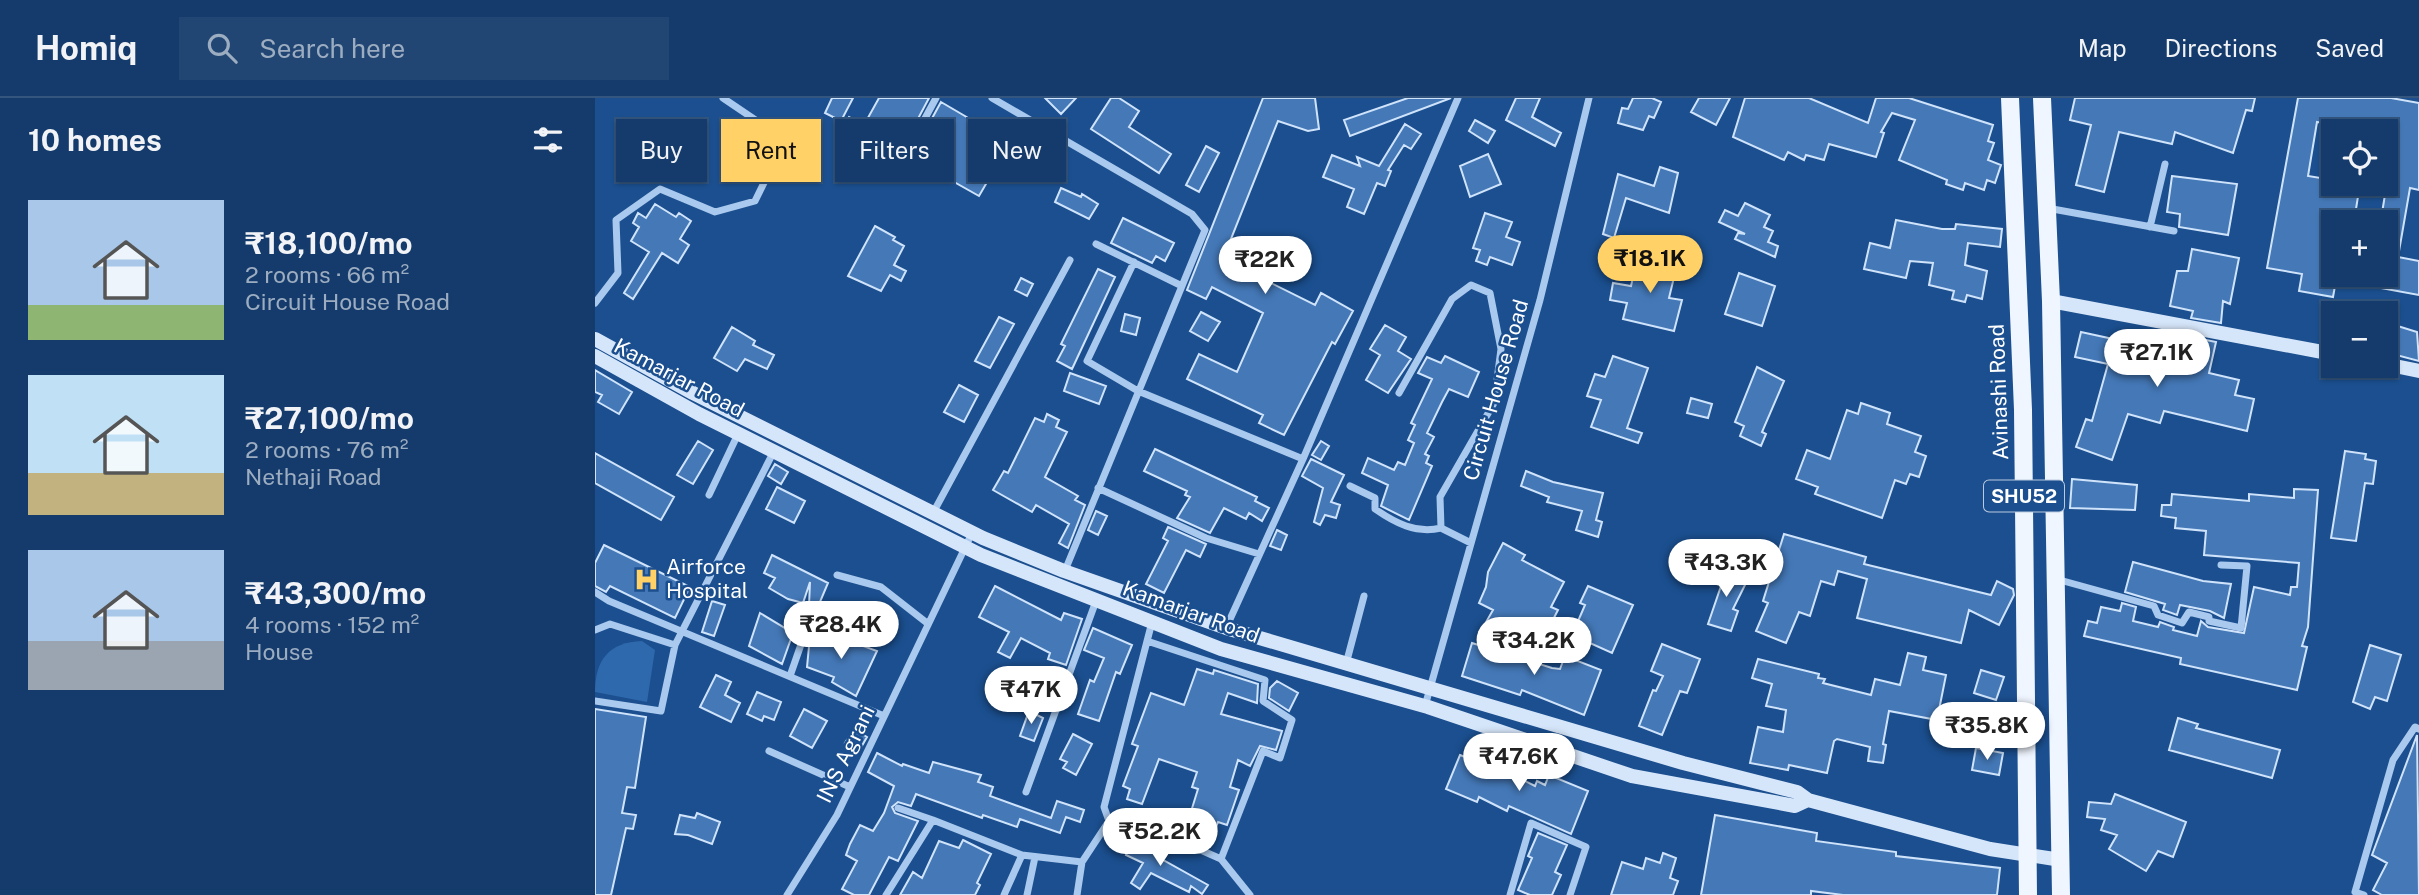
<!DOCTYPE html>
<meta charset="utf-8">
<style>
:root{--surface:#143b6b;--page:#214673;--text:#f1f3f6;--muted:#9dadc1;--line:#33557e;--accent:#ffd166}
body{margin:0;font-family:"Public Sans",sans-serif;background:var(--page);color:var(--text);height:100vh;display:flex;flex-direction:column;font-size:26px;white-space:nowrap}
*{box-sizing:border-box;margin:0}
p{font-size:23px;color:var(--muted)}
.icon{flex:none;width:38px;height:38px;fill:none;stroke:currentColor;stroke-width:2;stroke-linecap:round;stroke-linejoin:round}
.map{position:relative;flex:1;overflow:hidden}
.details{display:flex;flex-direction:column;background:var(--surface);width:595px}
.details>*{flex:none}
.top-card{position:absolute;left:21px;top:21px;width:665px;height:63px;display:flex;gap:14px}
.fabs{position:absolute;left:1726px;top:21px;display:grid;gap:14px}
.fabs a{display:grid;place-items:center;width:77px;height:77px;border-radius:0px;background:var(--surface);box-shadow:0 2px 5px #0004,0 0 0 2px var(--line);font-size:35px}
.price{position:absolute;translate:-50% -60px;padding:0 16px;border-radius:24px;background:#fff;color:#222;font-size:23px;line-height:46px;filter:drop-shadow(0 2px 4px #0008)}
.price::after{content:'';position:absolute;left:50%;top:42px;width:21px;height:16px;margin-left:-10px;background:inherit;clip-path:polygon(0 0,100% 0,50% 100%)}
.price.current{background:var(--accent);color:#111}
ul{padding:0;list-style:none}
li{display:flex;align-items:center;gap:21px;height:175px;padding:0 28px}
li span{display:grid;place-items:center;flex:none;width:196px;height:140px;border-radius:0px;color:#555}
li>.icon{margin-inline-start:auto}
span .icon{width:84px;height:84px;fill:#fffc;stroke-width:1}
li b{font-size:30px}
h2{display:flex;justify-content:space-between;align-items:center;height:84px;padding:0 28px;font-size:30px}
.chip{padding:0 24px;border-radius:0px;background:var(--surface);box-shadow:0 2px 5px #0004,0 0 0 2px var(--line);font-size:24px;line-height:63px}
.chip.current{background:var(--accent);color:#111}
header{display:flex;align-items:center;gap:42px;box-sizing:border-box;height:98px;padding:0 35px;background:var(--surface);border-bottom:2px solid var(--line)}
header strong{font-size:33px}
nav{display:flex;gap:38px;margin-inline-start:auto;font-size:24px}
.search{width:490px;height:63px;background:var(--page);display:flex;align-items:center;gap:18px;box-sizing:border-box;padding:0 24px;border-radius:0px;color:var(--muted);font-size:26px}
main{display:flex;flex:1;min-height:0}
.map>svg:first-child{display:block}
.green{fill:#2e69ad}
.building{fill:#4478b7;stroke:#cfe3fa;stroke-width:2;fill-rule:evenodd}
.lines{fill:none;stroke-linecap:round;stroke-linejoin:round}
.street{stroke:#a9c9ee;stroke-width:7}
.secondary{stroke:#d6e6fa;stroke-width:14}
.primary{stroke:#f0f6ff;stroke-width:18}
.labels{text-anchor:middle;stroke-width:5;stroke-linejoin:round;paint-order:stroke}
.shield{fill:#1b4f8f;stroke:#bbcadd;stroke-width:2}
.shield-label{font-size:19px;font-weight:bold;fill:#fff}
.street-label{font-size:21px;fill:#fff;stroke:#1b4f8f}
.poi-label{font-size:21px;fill:#fff;stroke:#1b4f8f;text-anchor:start}
</style>
<header>
<strong>Homiq</strong>
<div class="search"><svg class="icon" aria-label="search" viewBox="0 0 24 24"><circle cx="10" cy="10" r="6"/><path d="M15 15l6 6"/></svg>Search here</div>
<nav><a>Map</a><a>Directions</a><a>Saved</a></nav>
</header>
<main>
<section class="details">
<h2>10 homes<svg class="icon" aria-label="filters" viewBox="0 0 24 24"><path d="M4 7h16M4 17h16"/><circle cx="9" cy="7" r="2"/><circle cx="15" cy="17" r="2"/></svg></h2>
<ul>
<li><span style="background:linear-gradient(#a9c7e8 75%,#8fb573 0)"><svg class="icon" aria-label="home" viewBox="0 0 24 24"><path d="M3 11l9-7 9 7M6 9v11h12V9"/></svg></span><div><b>₹18,100/mo</b><p>2 rooms · 66 m²</p><p>Circuit House Road</p></div></li>
<li><span style="background:linear-gradient(#bfe0f5 70%,#c2b280 0)"><svg class="icon" aria-label="home" viewBox="0 0 24 24"><path d="M3 11l9-7 9 7M6 9v11h12V9"/></svg></span><div><b>₹27,100/mo</b><p>2 rooms · 76 m²</p><p>Nethaji Road</p></div></li>
<li><span style="background:linear-gradient(#a9c7e8 65%,#9aa5b1 0)"><svg class="icon" aria-label="home" viewBox="0 0 24 24"><path d="M3 11l9-7 9 7M6 9v11h12V9"/></svg></span><div><b>₹43,300/mo</b><p>4 rooms · 152 m²</p><p>House</p></div></li>
</ul>
</section>
<div class="map">
<svg width="1824" height="797" viewBox="0 0 1824 797">
<rect width="100%" height="100%" fill="#1b4f8f"/>
<path class="green" d="M47,543L60,552L52,604L0,594C0,562 14,544 47,543Z"/>
<path class="building" d="M237,0H258L246,23L230,15Z
M284,0H334L308,49L300,45L290,64L243,38L254,19L269,27Z
M450,0H481L466,16Z
M516,0H524L544,13L534,29L576,56L564,75L496,31Z
M668,0H720L724,31L713,33L683,23L628,161L720,207L726,195L758,213L740,246L737,244L689,337L664,325L668,317L592,281L604,256L642,274L668,215L617,189L611,201L592,192Z
M813,0H856L755,38L749,22Z
M921,0H945L937,19L966,35L960,48L911,22Z
M1038,0H1057L1066,4L1059,20L1054,18L1048,32L1023,25L1027,10L1033,11Z
M1104,0H1135L1121,27L1096,14Z
M1150,0H1214L1273,25L1281,0H1314L1398,27L1393,43L1399,45L1393,62L1406,67L1400,85L1392,82L1389,92L1370,85L1368,92L1351,86L1352,82L1304,62L1320,22L1297,15L1286,34L1289,35L1281,59L1234,46L1229,62L1211,57L1209,62L1193,54L1189,62L1138,39Z
M1480,0H1660L1657,13L1651,12L1638,55L1580,34L1577,46L1524,34L1509,94L1481,87L1496,27L1475,22Z
M1703,0H1796L1824,5V92L1815,90L1803,159L1824,163V197L1742,182L1743,177H1790V124H1738V177H1742L1738,199L1704,193L1707,176L1672,170ZM1722,24L1800,36L1787,115L1761,111L1765,86H1738V82L1713,78Z
M346,4L433,55L424,71L411,63L407,70L402,67L384,98L338,72L340,68L318,55Z
M880,22L900,33L893,45L874,33Z
M810,26L826,36L816,51L809,47L793,72L796,73L790,88L782,85L769,116L752,109L759,91L728,79L737,57L765,68L762,59L784,68Z
M611,48L624,55L604,94L591,87Z
M893,56L906,86L875,99L865,68Z
M1065,69L1083,75L1074,115L1031,100L1019,140L1008,136L1023,76L1059,88Z
M1577,78L1642,86L1633,137L1584,129L1585,116L1572,114Z
M466,90L486,99L487,96L503,106L494,121L460,104Z
M1150,105L1175,117L1169,129L1178,133L1173,144L1183,148L1180,159L1140,141L1143,135L1150,136L1124,124L1130,112L1143,118Z
M60,106L81,119L84,115L96,123L85,141L94,147L83,165L67,155L38,201L29,195L54,154L36,143L44,129L38,125L43,115L51,120Z
M890,115L917,124L911,139L925,144L917,167L895,159L892,167L881,163L885,152L878,150Z
M528,120L579,145L570,163L561,158L557,165L516,145Z
M1301,122L1347,131H1360L1361,126L1407,131L1405,149L1373,145L1370,167L1392,173L1387,201L1372,197L1370,204L1357,201L1359,193L1334,187L1338,165L1315,163L1311,180L1269,171L1275,145L1295,150Z
M280,128L300,139L298,142L309,148L299,167L311,173L306,183L295,177L286,193L253,178Z
M1597,151L1644,160L1635,206L1628,203L1626,225L1596,220L1598,213L1575,208L1582,173H1593Z
M1043,158L1082,167L1074,200L1087,202L1079,233L1028,221L1032,205L1015,202L1018,185L1036,188Z
M503,171L520,179L477,271L462,263L470,248L466,246Z
M1144,175L1180,188L1167,228L1130,216Z
M426,180L438,186L432,198L420,192Z
M606,214L625,224L613,243L595,233Z
M530,216L545,220L541,237L526,233Z
M404,219L419,226L395,270L380,263Z
M1793,225L1822,234L1824,263L1790,254Z
M790,227L811,239L803,253L816,261L793,295L771,282L785,257L775,251Z
M137,229L160,243L158,247L179,257L172,271L150,261L142,273L119,260Z
M1486,234L1587,256L1591,238L1621,244L1614,275L1644,282L1640,297L1659,301L1652,333L1569,313L1565,325L1533,316L1517,362L1481,349L1491,321L1497,323L1513,266L1480,259Z
M850,258L884,274L873,299L854,291L847,304L832,335L839,339L830,356L834,358L831,365L837,368L814,422L786,408L793,387L767,375L773,360L799,372L803,364L810,367L819,345L813,342L820,327L816,325L837,281L823,275L832,259L846,265Z
M1018,258L1053,270L1032,330L1047,335L1043,345L996,329L1006,302L992,298L1000,276L1010,279Z
M1162,269L1189,283L1167,334L1171,336L1166,348L1145,338L1149,328L1140,324Z
M0,272L37,294L24,316L3,304L7,297L0,294Z
M475,275L511,288L504,306L469,293Z
M364,287L383,297L369,324L349,314Z
M1096,300L1117,306L1113,320L1092,315Z
M1266,305L1295,315L1292,326L1326,338L1320,354L1331,358L1324,379L1315,376L1311,386L1300,382L1287,420L1220,396L1223,389L1201,381L1212,352L1235,361L1252,312L1263,316Z
M452,316L464,322L461,329L472,334L450,379L483,398L480,402L490,407L473,450L464,445L474,426L441,407L437,414L398,392L409,373L413,375L440,320L449,324Z
M103,343L118,352L98,386L82,377Z
M726,343L734,348L726,362L717,357Z
M560,351L662,399L660,403L674,410L667,423L654,415L651,421L629,410L615,435L582,420L595,399L590,397L592,393L549,373Z
M1750,353L1771,356L1770,361L1781,363L1778,386L1770,385L1761,443L1736,440Z
M0,355L79,399L66,422L0,385Z
M716,361L749,377L736,404L745,407L741,420L730,417L725,427L719,424L728,390L707,378Z
M180,366L193,374L186,386L173,378Z
M931,373L958,384L1008,395L1001,422L1007,424L1003,439L981,432L987,413L952,404L954,399L926,388Z
M1477,381L1542,387L1540,412L1475,410Z
M182,389L210,403L199,425L171,411Z
M1699,391L1723,392L1713,529L1707,548L1712,549L1702,592L1585,566L1586,560L1489,538L1493,523L1502,525L1506,509L1525,513L1527,505L1541,509L1538,523L1563,529L1565,524L1579,529L1578,532L1602,538L1606,523L1613,529L1649,535L1659,489L1695,497L1696,489H1702L1704,465L1609,457L1611,433L1580,430L1581,420L1566,418L1567,407H1576L1577,396L1654,403V396L1699,400Z
M501,413L512,418L503,437L493,432Z
M573,429L611,446L605,459L591,452L569,495L551,486L573,443L568,440Z
M682,432L692,437L686,452L675,448Z
M1189,436L1271,459L1269,466L1396,497L1402,483L1418,491L1419,497L1404,527L1374,512L1366,545L1262,520L1272,481L1243,473L1239,487L1226,483L1215,518L1204,514L1191,545L1161,533L1173,505L1168,503Z
M908,445L930,457L927,462L969,484L956,509L963,512L942,553L890,526L898,512L884,505L891,489L893,474Z
M9,447L95,489L80,520L15,488L11,494L0,488V465Z
M177,457L233,485L222,511L214,508L215,484L208,505L193,501L174,490L180,480L169,475Z
M1538,464L1608,483L1636,486L1629,520L1615,513L1585,507L1582,517L1568,512L1570,506L1530,494Z
M1122,469L1152,483L1138,511L1143,513L1136,533L1113,526L1126,488L1115,483Z
M400,488L466,522L469,515L487,521L471,567L453,561L455,555L426,540L415,560L403,554L414,534L384,519Z
M993,488L1038,507L1017,555L977,537L990,507L985,505Z
M117,503L130,507L119,538L107,534Z
M165,515L198,535L187,566L154,548Z
M498,530L537,547L525,576L521,574L504,623L483,616L495,582L499,584L509,560L489,552Z
M215,538L249,541L282,553L261,598L237,584L239,579L212,569Z
M877,545L957,570L965,571L970,558L1006,572L989,617L927,592L925,597L867,578Z
M1067,546L1105,561L1092,595L1085,593L1067,637L1044,628L1058,592L1061,593L1068,578L1056,573Z
M1775,547L1806,557L1792,603L1780,599L1775,611L1758,604Z
M1313,555L1331,559L1328,572L1351,577L1342,622L1294,613L1288,646L1291,647L1288,665L1273,663L1275,649L1242,641L1239,643L1232,675L1194,667L1193,672L1155,665L1163,629L1188,634L1191,612L1171,608L1177,586L1157,580L1163,561L1224,576L1223,580L1230,581L1228,585L1276,597L1280,581L1305,587Z
M602,571L618,576L619,572L663,586L662,605L633,595L626,616L687,633L681,652L665,648L655,668L643,662L635,689L644,692L632,727L623,724L621,729L594,720L603,691L597,689L602,674L564,661L547,706L532,701L535,691L528,688L543,648L537,646L556,595L589,607Z
M1386,572L1409,579L1401,602L1379,595Z
M121,577L136,584L130,597L145,605L136,624L105,609Z
M682,583L703,595L694,613L674,600L675,590Z
M445,584L462,591L456,607L438,601Z
M162,594L186,604L179,622L169,618L167,623L152,616Z
M0,611L51,619L40,690L32,689L27,715L41,717L38,731L31,730L16,797H0Z
M209,611L232,623L217,650L195,638Z
M434,613L448,620L439,643L425,638Z
M1583,620L1603,626L1601,630L1685,652L1677,680L1574,652Z
M259,631L272,639L264,653L250,645Z
M478,636L497,646L481,677L468,670L472,664L465,661Z
M1822,637L1824,797H1787L1778,792L1792,765L1777,757Z
M1381,650L1408,655L1404,677L1377,672Z
M282,655L307,668L308,666L334,675L338,664L386,677L383,684L398,689L395,698L456,720L462,703L489,712L485,724L471,719L465,735L425,721L422,729L388,717L387,720L321,696L316,708L303,704L297,709L300,715L323,723L303,763L294,759L274,797H259L247,791L262,763L251,757L255,746L265,727L278,733L289,715L299,688L273,674Z
M865,657L901,671L902,669L940,688L942,683L950,687L954,677L993,693L976,736L914,708L912,713L884,699L882,704L851,691Z
M1520,696L1591,724L1578,759L1563,753L1551,773L1514,751L1522,737L1506,732L1510,721L1492,719L1494,704L1516,706Z
M102,715L125,724L117,746L93,737L80,736L85,717L100,720Z
M1120,717L1222,735L1221,743L1301,754V758L1405,770L1402,797H1248L1216,793V797H1106Z
M943,735L972,747L960,774L966,777L957,797H935L923,792L937,760L933,758Z
M540,738L567,751L563,759L613,787L607,796L596,788L594,794L556,775L545,791L536,785L548,765L531,757Z
M368,742L396,756L382,785L385,787L380,797H305L318,774L327,780L344,743L364,750Z
M1068,755L1081,760L1075,780L1083,783L1078,797H1016L1027,764L1048,771L1051,760L1065,765Z"/>
<g class="lines">
<path class="street" d="M397,0L597,116L610,132L469,475
M309,59L341,0
M1452,110L1579,133
M1555,129L1570,66
M501,146L587,188
M539,164L492,263L543,293L708,361
M0,205L23,175L21,122L65,91L120,114L160,103L190,42L128,0
M755,388L780,400V411C800,425 821,436 846,430L845,399L899,305L906,251L895,195L876,187L857,201L804,295
M503,390L611,440L664,456
M114,397L143,336
M338,415L475,162
M846,430L876,445
M242,477L286,489L332,525
M1461,481L1559,508L1563,517L1587,525L1594,514L1614,519V523L1646,530L1652,468L1626,467
M0,494L14,503L289,618
M631,530L708,361L863,0
M0,532L15,526L80,547
M552,543L670,582L668,603L697,622L685,660L668,653L626,761
M751,566L769,498
M195,578L210,535
M0,603L66,613L80,547L179,353
M830,608L945,202L994,0
M174,653L255,689
M431,694L501,503
M303,710L338,722
M514,723H540L626,761L655,797
M192,797L242,717L377,435
M291,797L338,722L427,757L487,764L514,723L509,709L557,524
M409,797L427,757
M432,797L440,759
M482,797L487,764
M915,797L936,725L991,749L975,797
M1769,797L1760,794L1798,662L1820,629L1824,631"/>
<path class="secondary" d="M1456,203L1738,256
M0,241L98,295L388,440L469,473L631,530L1088,665L1202,694L1213,702L1395,751L1466,762
M0,258L104,316L386,457L626,551L833,609L1037,678L1200,708L1213,702
M1790,266L1824,273"/>
<path class="primary" d="M1415,0L1428,312L1433,797
M1447,0L1456,203L1466,797"/>
</g>
<defs>
<symbol id="hospital-bare" viewBox="-9 -9 18 18"><path d="M-5-5h3v3.5h4V-5h3V5h-3V1.5h-4V5h-3Z" fill="#ffd166" stroke="#1b4f8f" stroke-width="2.5" paint-order="stroke"/></symbol>
</defs>
<g fill-rule="evenodd">
<use href="#hospital-bare" x="34" y="464" width="35" height="35"/>
</g>
<g class="labels">
<rect class="shield" x="1389" y="382.5" width="80" height="31" rx="5"/>
<g class="shield-label">
<text x="1429" y="405">SHU52</text>
</g>
<g class="street-label">
<text transform="translate(84 280) rotate(28)" y="7">Kamarjar Road</text>
<text transform="translate(901 292) rotate(-74)" y="7">Circuit House Road</text>
<text transform="translate(1404 294) rotate(-92)" y="7">Avinashi Road</text>
<text transform="translate(596 514) rotate(20)" y="7">Kamarjar Road</text>
<text transform="translate(251 656) rotate(-64)" y="7">INS Agrani</text>
</g>
<g class="poi-label">
<text x="71" y="476">Airforce<tspan x="71" dy="24">Hospital</tspan></text>
</g>
</g>
</svg>
<div class="fabs">
<a><svg class="icon" aria-label="locate" viewBox="0 0 24 24"><circle cx="12" cy="12" r="6"/><path d="M12 2v4M12 18v4M2 12h4M18 12h4"/></svg></a>
<a>+</a>
<a>−</a>
</div>
<b class="price current" style="left:1055px;top:197px">₹18.1K</b>
<b class="price" style="left:670px;top:198px">₹22K</b>
<b class="price" style="left:1562px;top:291px">₹27.1K</b>
<b class="price" style="left:1131px;top:501px">₹43.3K</b>
<b class="price" style="left:246px;top:563px">₹28.4K</b>
<b class="price" style="left:939px;top:579px">₹34.2K</b>
<b class="price" style="left:436px;top:628px">₹47K</b>
<b class="price" style="left:1392px;top:664px">₹35.8K</b>
<b class="price" style="left:924px;top:695px">₹47.6K</b>
<b class="price" style="left:565px;top:770px">₹52.2K</b>
<div class="top-card">
<a class="chip">Buy</a>
<a class="chip current">Rent</a>
<a class="chip">Filters</a>
<a class="chip">New</a>
</div>
</div>
</main>
